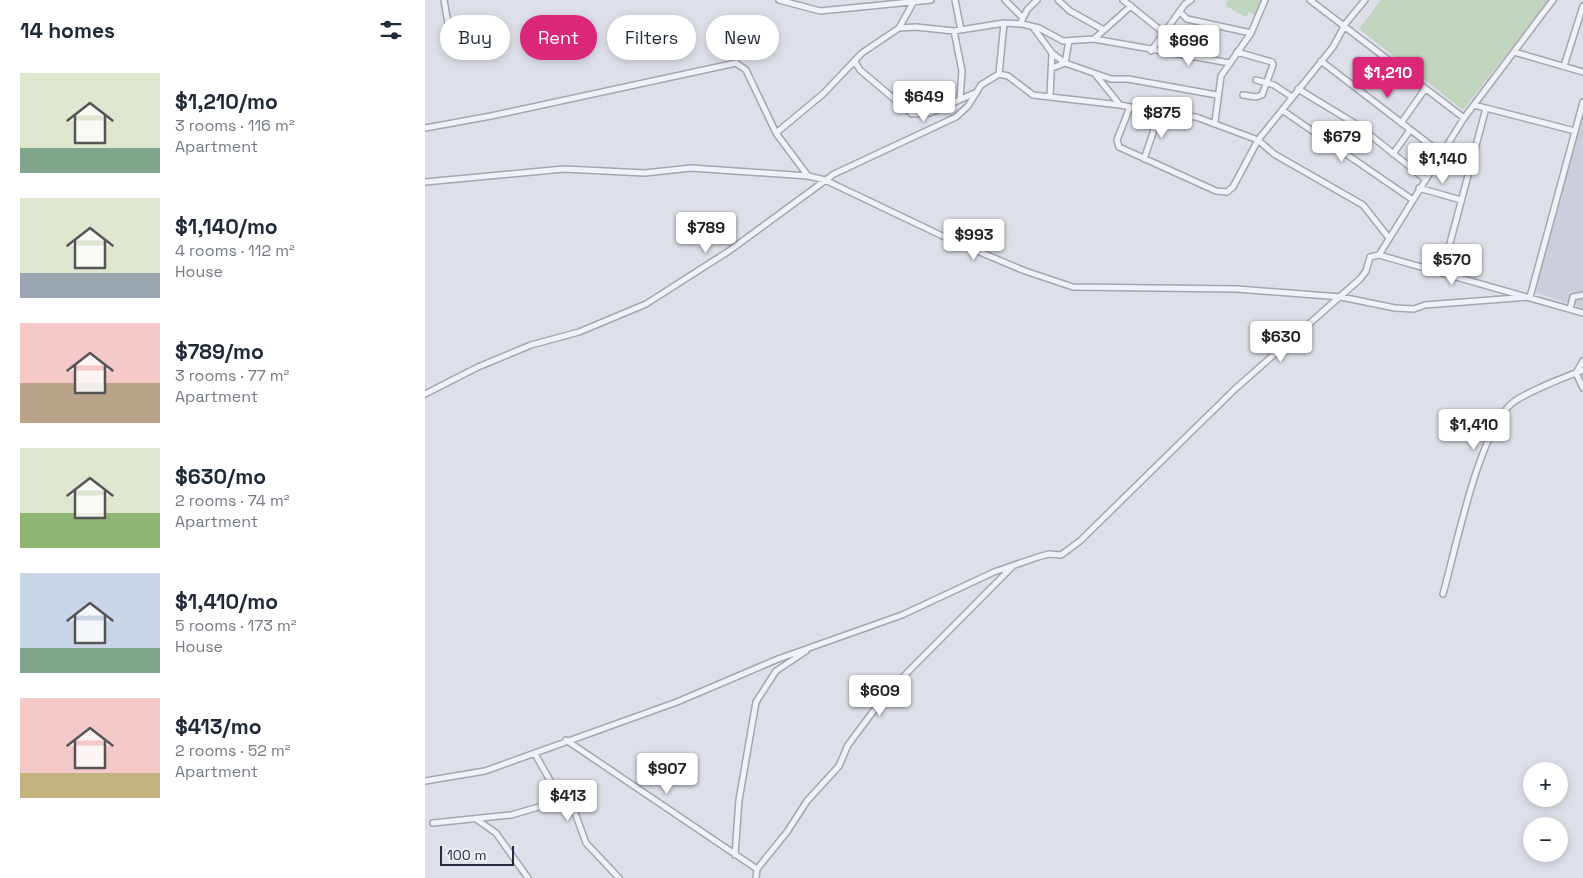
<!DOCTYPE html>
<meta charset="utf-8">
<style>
:root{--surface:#fff;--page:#f6f6f7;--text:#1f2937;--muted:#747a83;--accent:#db2777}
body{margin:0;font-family:"Space Grotesk",sans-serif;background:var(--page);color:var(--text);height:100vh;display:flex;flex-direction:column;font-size:19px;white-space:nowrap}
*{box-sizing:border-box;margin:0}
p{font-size:16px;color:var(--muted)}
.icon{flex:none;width:28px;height:28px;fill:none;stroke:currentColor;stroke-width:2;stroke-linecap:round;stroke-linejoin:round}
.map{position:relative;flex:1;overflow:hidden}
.sheet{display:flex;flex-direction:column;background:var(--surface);width:425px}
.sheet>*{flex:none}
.guide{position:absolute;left:15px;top:15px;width:475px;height:45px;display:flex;gap:10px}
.buttons{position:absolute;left:1098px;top:762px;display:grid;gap:10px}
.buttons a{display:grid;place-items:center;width:45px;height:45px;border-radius:50%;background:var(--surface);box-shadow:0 2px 8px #0003;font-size:25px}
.scale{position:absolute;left:15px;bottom:12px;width:74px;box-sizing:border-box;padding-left:5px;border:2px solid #252b41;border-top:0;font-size:14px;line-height:18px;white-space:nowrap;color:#252b41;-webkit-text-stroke:4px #edf0f6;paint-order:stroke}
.price{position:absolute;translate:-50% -42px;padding:0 11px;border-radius:5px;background:#fff;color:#222;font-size:16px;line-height:32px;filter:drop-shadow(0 1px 2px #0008)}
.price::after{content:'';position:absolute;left:50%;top:30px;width:15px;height:11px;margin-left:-8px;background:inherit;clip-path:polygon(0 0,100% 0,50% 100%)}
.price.on{background:var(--accent);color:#fff}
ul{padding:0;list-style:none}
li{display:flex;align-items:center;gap:15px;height:125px;padding:0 20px}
li span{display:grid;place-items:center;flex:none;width:140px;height:100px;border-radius:0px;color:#555}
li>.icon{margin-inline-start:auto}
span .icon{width:60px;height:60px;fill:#fffc;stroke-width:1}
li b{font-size:21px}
h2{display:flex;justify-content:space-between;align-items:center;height:60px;padding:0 20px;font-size:21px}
.tag{padding:0 18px;border-radius:22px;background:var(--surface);box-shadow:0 2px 8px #0003;font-size:18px;line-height:45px}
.tag.on{background:var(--accent);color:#fff}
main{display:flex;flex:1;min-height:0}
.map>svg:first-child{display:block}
.built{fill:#cbcfdb}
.green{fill:#c0d4be}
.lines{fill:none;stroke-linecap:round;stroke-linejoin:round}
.minor-casing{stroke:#a2a6b3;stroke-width:8}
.minor{stroke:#f1f2f7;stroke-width:5}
</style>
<main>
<section class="sheet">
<h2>14 homes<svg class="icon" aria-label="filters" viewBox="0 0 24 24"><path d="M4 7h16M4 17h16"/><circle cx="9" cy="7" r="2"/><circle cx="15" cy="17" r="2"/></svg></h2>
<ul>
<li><span style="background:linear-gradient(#dfe7d0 75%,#7fa58c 0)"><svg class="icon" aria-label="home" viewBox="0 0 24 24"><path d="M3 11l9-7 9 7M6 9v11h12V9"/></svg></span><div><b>$1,210/mo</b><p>3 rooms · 116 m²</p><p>Apartment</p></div></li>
<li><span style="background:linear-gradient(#dfe7d0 75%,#9aa5b1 0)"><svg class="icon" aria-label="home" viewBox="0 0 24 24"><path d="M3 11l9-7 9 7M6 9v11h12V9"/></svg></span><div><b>$1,140/mo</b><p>4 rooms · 112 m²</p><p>House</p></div></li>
<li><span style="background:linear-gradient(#f6c9c9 60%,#b9a48a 0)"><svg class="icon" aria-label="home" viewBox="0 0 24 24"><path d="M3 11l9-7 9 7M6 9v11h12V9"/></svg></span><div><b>$789/mo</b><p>3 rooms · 77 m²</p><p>Apartment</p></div></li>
<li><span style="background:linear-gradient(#dfe7d0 65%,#8fb573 0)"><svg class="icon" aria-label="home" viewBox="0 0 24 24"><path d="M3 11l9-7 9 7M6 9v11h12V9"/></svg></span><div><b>$630/mo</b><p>2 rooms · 74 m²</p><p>Apartment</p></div></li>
<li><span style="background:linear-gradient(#c9d6e8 75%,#7fa58c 0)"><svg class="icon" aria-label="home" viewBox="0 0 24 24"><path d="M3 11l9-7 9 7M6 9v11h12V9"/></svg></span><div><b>$1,410/mo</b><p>5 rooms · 173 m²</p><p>House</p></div></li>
<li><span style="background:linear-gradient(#f6c9c9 75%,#c2b280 0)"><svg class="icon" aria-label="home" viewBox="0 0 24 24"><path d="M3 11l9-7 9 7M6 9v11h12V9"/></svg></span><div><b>$413/mo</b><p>2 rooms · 52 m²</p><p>Apartment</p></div></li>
</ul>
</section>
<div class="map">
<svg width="1158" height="878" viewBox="0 0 1158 878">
<rect width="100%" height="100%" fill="#dde0e9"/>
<path class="built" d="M1158,114V308L1108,292Z"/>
<path class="green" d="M802,0H838L832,16L824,12L821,17L801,6Z
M956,0H1124L1038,110L934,29Z"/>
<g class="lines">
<defs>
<path id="minor" d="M19,0L25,35
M354,0L395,11L506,0
M530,0L536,30
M580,0L597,17
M633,0L645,11L679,30
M698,0L739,33
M885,0L1039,118
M755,12L762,19L826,33
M595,24L602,10L612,0
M608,27L627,53L625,96
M474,28L491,27L529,31L579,23L597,24L614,28L638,41L669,39L805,63
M529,31L537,71L535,98
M669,39L706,6
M726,51L760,4L766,0
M812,52L847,62L848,65L837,95L831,97L818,95
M1089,52L1158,72
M627,53L640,63L644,41
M896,61L1017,154
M430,62L435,70L487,114L505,113L552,92
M1139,66L1158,6
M627,68L640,63L686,79H703L792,95
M574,74L579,23
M670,74L695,105L748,115L771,117L833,140L849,154L938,205L964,238
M831,80L849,85L867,97
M873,89L934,126L1000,179
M1049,105L1150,131
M705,107L692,140L694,147L791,191L802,192L808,187L833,140L908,47L921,23L940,0
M857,110L988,200
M790,122L796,76L826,33L840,0
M976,123L1000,89
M0,128L66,116L311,63L321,70L351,133L383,176
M351,133L398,94L437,53L474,28L488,3
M968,154L985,130
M719,159L728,133L730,112
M0,182L139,169L220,173L266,168L383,176L400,180L526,240L600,271L648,287L812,289L916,297L970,308L989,309L1000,305L1105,297
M994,188L1036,200
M954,255L1158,313
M1017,273L1061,108
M1105,297L1158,102
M1145,309L1148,297L1158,295
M1158,361L1151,373L1158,388
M0,394L53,367L106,345L154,332L221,304L304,251L409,174L531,117L543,106L556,85L574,74L583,76L608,95L695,105
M1018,594C1031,548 1053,436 1085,405C1097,393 1141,377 1158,370
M141,740L332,869
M110,754L131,791L149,810L161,843L194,878
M0,781L60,771L252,702L353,659L477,615L569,572L613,557L624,554L636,555L655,541L810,389L935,279L941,271L945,257L954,255L1039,118L1128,0
M51,819L71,833L103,878
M8,823L86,815L138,800
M310,855L314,800L331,702L351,671L381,651
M331,878L332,869L362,832L382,801L414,766L423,745L462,693L587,567"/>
</defs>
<use href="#minor" class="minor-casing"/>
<use href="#minor" class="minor"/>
</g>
</svg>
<div class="buttons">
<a>+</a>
<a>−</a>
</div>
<div class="scale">100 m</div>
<b class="price" style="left:764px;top:67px">$696</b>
<b class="price on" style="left:963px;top:99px">$1,210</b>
<b class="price" style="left:499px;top:123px">$649</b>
<b class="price" style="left:737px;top:139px">$875</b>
<b class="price" style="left:917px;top:163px">$679</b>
<b class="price" style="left:1018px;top:185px">$1,140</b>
<b class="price" style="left:281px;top:254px">$789</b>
<b class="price" style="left:549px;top:261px">$993</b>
<b class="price" style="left:1027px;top:286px">$570</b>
<b class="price" style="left:856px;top:363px">$630</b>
<b class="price" style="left:1049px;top:451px">$1,410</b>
<b class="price" style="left:455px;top:717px">$609</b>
<b class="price" style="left:242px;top:795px">$907</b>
<b class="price" style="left:143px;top:822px">$413</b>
<div class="guide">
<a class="tag">Buy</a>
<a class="tag on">Rent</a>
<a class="tag">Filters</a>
<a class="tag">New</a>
</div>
</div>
</main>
